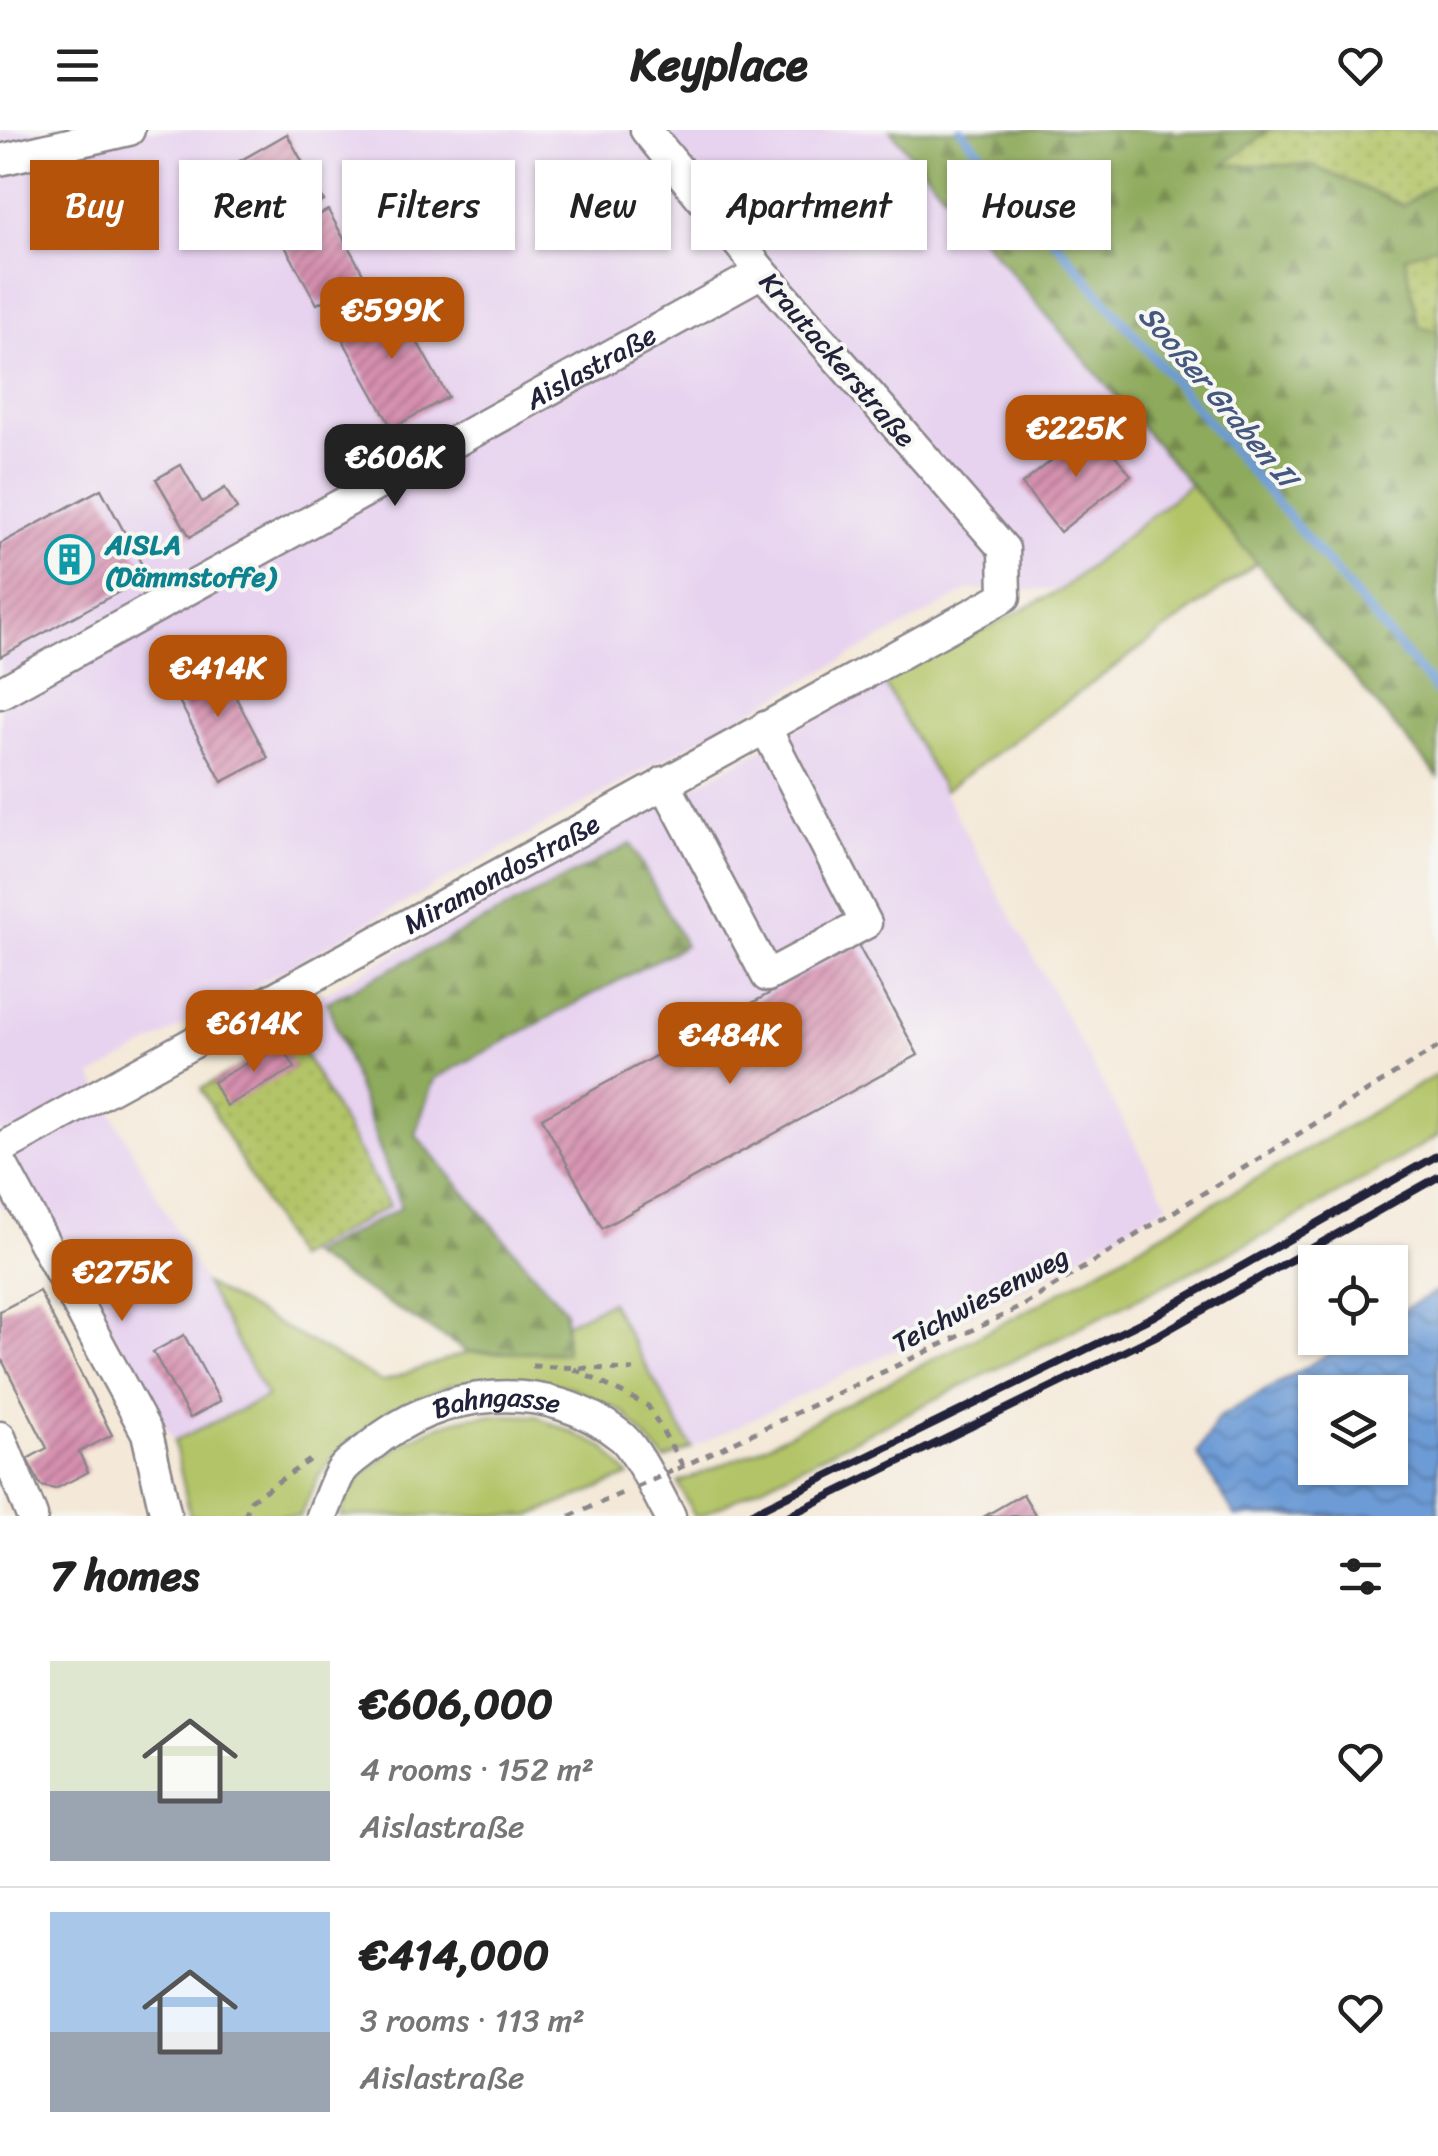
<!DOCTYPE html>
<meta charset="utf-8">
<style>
:root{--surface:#fff;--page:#f2f2f2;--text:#222;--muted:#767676;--line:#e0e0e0;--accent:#b45309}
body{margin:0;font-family:Sriracha,sans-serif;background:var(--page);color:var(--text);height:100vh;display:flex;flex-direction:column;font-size:38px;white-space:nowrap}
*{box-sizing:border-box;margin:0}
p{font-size:32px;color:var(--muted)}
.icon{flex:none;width:55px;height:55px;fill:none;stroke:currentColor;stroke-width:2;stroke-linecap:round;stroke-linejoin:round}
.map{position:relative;height:1386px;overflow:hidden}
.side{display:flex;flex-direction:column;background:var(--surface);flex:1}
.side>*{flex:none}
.top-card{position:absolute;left:30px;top:30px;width:1380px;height:90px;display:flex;gap:20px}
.buttons{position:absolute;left:1298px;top:1115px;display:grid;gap:20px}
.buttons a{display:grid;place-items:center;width:110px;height:110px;border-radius:0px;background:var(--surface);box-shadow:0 2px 8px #0004;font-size:50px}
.price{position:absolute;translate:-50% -85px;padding:0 22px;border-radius:20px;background:var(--accent);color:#fff;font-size:32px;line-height:65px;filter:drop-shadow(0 2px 5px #0008)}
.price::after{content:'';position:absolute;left:50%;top:60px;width:30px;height:22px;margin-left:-15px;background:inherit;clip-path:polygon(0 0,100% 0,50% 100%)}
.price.current{background:#222;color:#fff}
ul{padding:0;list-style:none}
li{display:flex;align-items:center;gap:30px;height:250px;padding:0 50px}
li+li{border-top:2px solid var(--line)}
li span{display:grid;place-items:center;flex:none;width:280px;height:200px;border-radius:0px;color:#555}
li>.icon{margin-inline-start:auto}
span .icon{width:120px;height:120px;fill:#fffc;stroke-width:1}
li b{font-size:42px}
h2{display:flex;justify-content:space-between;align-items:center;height:120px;padding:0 50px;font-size:42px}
.tag{padding:0 35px;border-radius:0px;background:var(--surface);box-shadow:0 2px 8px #0004;font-size:35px;line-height:90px}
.tag.current{background:var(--accent);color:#fff}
header{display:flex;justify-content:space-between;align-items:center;height:130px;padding:0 50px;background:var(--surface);font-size:45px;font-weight:800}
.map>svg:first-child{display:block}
.built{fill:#e7d2ef}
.grass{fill:#b3c467;stroke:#6a7351;stroke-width:2.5}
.forest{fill:url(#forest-firs);stroke:#58664c;stroke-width:2.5}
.park{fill:url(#park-dots);stroke:#6a7351;stroke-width:2.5}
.water{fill:url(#water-waves);stroke:#485e88;stroke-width:2.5;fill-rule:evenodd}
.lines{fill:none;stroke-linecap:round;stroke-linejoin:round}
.stream{stroke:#6d9bd5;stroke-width:9}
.building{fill:url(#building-hatch)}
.minor-casing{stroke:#8b868a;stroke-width:35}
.path{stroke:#8b868a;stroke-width:5;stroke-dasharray:8 8;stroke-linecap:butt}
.minor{stroke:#fff;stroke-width:30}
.rail{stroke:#22223b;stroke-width:8}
.path-bridge{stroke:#8b868a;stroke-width:5;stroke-dasharray:8 8;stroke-linecap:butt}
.labels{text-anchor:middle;stroke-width:8;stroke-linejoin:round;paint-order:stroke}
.street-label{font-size:28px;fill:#22223b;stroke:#f6f6f2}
.culture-label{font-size:28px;font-weight:bold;fill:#0d838f;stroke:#f6f6f2;text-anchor:start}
.water-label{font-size:30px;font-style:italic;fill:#445880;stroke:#f6f6f2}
</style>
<header><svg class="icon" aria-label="menu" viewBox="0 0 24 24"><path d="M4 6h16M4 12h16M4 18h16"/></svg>Keyplace<svg class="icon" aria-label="heart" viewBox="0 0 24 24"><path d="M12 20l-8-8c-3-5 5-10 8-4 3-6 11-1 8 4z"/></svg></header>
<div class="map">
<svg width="1438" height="1386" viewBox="0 0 1438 1386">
<defs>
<pattern id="forest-firs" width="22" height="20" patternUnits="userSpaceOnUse" patternTransform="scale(2.5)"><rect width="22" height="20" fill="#8eaa5c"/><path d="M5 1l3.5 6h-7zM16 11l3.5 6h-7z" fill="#748a4d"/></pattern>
<pattern id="park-dots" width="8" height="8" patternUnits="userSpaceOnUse" patternTransform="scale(2.5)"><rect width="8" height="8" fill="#b3c467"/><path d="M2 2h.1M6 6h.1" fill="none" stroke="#9aa85a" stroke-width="1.8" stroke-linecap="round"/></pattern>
<pattern id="water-waves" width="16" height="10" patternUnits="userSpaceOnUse" patternTransform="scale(2.5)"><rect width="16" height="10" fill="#6d9bd5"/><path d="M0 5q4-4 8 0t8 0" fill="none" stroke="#597eae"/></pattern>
<pattern id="building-hatch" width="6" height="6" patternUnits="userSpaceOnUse" patternTransform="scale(2.5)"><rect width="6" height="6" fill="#d690af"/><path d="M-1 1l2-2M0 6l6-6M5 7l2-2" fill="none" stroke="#ad7590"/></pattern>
</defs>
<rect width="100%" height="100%" fill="#f6f6f2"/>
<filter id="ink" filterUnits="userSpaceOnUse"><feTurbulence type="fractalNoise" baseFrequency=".01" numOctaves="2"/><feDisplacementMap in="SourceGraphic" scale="20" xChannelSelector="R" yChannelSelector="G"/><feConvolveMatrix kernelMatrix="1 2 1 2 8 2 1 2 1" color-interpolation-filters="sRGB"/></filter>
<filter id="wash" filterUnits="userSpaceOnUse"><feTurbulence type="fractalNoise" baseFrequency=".0048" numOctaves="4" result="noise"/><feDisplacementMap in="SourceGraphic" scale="40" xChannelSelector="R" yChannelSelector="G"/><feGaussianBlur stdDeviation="2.25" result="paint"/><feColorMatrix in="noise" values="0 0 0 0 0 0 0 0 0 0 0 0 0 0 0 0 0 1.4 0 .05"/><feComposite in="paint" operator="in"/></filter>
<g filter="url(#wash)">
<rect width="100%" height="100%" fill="#f4e9d8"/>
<path class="built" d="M0,0H890L1191,353L1061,460H969L92,946L267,1268L174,1311L33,1061L0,1079Z
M883,551L1168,1074L1021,1159L692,1318L610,1172L566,1194L468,1222L309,1125L295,1128L389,1075L284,886Z"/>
<path class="grass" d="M1191,353L1257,433L944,661L883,551L1061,460Z
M1438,944V1006L1269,1103L701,1386H694L678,1353L755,1321L1036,1176Z
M205,1154L382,1252L468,1222L565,1223V1194L610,1172L692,1318L665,1330L623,1282L572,1258L508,1248L450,1255L391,1280L344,1316L319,1346L300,1386H190L174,1311L267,1267Z
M536,1286L604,1317L629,1346L530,1386H340C350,1339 421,1297 465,1288C487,1283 513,1286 536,1286Z"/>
<path class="forest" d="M890,0H1173L1172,3L1269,0L1225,35H1311L1403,75L1438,52V115L1405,128L1419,196L1438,201V647Z
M631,714L685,815L434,949L415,1004L565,1180L566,1223L468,1222L309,1125L401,1078L327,872Z"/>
<path class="park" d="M1269,0H1438V52L1403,75L1311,35H1224Z
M1438,115V201L1419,197L1405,127Z
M295,906L389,1076L295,1128L201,959Z"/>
<path class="water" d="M1438,1160V1386H1235L1197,1324L1218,1288L1356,1208H1390V1188ZM1315,1262H1390V1338H1315Z"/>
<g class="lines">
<path class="stream" d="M961,0L1438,563"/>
</g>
<g id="blocks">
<path class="building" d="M287,4L324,71L276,98L238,32Z
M328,80L365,147L317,174L280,107Z
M391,165L448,267L392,298L335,196Z
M1093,298L1131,345L1060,402L1022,354Z
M181,335L202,372L225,358L237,379L190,407L156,349Z
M101,359L148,446L0,527V414Z
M215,528L268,628L222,652L169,552Z
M858,815L918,925L602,1098L542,988Z
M281,914L295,938L226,976L213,952Z
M130,1122L148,1156L119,1172L99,1139Z
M39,1161L112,1305L79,1322L88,1342L55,1359L41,1356L27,1329L47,1318L0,1226V1181Z
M184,1205L220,1271L190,1288L153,1222Z
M1023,1364L1036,1386H985Z"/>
</g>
</g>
<g filter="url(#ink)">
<use href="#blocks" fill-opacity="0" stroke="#8b868a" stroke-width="2.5"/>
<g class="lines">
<defs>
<g id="minor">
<path d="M0,30L129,0"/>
<path id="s1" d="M0,563L762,142"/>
<path d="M664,652L767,846L866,793L765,597"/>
<path id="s2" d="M0,1019L1005,466L1004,419L762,142L646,0"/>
<path d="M0,1031L147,1303L166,1386"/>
<path d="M0,1307L32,1386"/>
<path id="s3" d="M322,1386C328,1372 333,1356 340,1343C346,1333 359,1325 368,1318C439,1257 547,1246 622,1307C639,1322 658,1365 670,1386"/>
</g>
</defs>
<use href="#minor" class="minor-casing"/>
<path class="path" d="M532,1236L634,1240
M574,1239L648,1276L683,1336
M677,1339L1019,1178L1438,917
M245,1386L251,1370L313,1328
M570,1386L625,1362"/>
<use href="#minor" class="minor"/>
<path class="rail" d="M746,1386L1152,1187L1438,1025
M788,1386L1162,1203L1438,1047"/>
<path class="path-bridge" d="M637,1357L672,1341"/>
</g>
</g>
<defs>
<symbol id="building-ring" viewBox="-11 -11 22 22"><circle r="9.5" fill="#f6f6f2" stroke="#0f9aa8" stroke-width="1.5"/><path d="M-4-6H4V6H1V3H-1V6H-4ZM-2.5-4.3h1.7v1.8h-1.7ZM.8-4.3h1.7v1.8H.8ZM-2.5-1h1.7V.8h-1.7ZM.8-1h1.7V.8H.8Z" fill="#0f9aa8"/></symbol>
</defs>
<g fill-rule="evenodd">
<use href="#building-ring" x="42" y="402" width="55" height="55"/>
</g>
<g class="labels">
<g class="street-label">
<text transform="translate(838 229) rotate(49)" y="10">Krautackerstraße</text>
<text dy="10" stroke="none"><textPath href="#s1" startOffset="675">Aislastraße</textPath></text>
<text dy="10" stroke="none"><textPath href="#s2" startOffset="572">Miramondostraße</textPath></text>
<text transform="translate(980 1169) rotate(-28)" y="10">Teichwiesenweg</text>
<text dy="10" stroke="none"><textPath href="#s3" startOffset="225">Bahngasse</textPath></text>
</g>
<g class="culture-label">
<text x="105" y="424">AISLA<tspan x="105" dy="32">(Dämmstoffe)</tspan></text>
</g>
<g class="water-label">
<text transform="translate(1218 266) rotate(50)" y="10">Sooßer Graben II</text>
</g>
</g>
</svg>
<div class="buttons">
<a><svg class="icon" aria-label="locate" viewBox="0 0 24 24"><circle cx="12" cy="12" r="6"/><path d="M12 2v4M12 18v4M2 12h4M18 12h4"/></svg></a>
<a><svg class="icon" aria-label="layers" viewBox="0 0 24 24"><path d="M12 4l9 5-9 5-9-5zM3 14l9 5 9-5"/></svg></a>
</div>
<b class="price" style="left:392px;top:232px">€599K</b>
<b class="price" style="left:1076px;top:350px">€225K</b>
<b class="price current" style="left:395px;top:379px">€606K</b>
<b class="price" style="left:218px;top:590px">€414K</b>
<b class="price" style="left:254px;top:945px">€614K</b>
<b class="price" style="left:730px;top:957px">€484K</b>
<b class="price" style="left:122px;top:1194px">€275K</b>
<div class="top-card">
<a class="tag current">Buy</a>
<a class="tag">Rent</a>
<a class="tag">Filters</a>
<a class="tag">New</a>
<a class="tag">Apartment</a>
<a class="tag">House</a>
</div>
</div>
<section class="side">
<h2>7 homes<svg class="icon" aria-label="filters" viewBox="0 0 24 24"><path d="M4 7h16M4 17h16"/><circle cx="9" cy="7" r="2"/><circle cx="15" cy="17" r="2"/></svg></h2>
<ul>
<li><span style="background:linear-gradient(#dfe7d0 65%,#9aa5b1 0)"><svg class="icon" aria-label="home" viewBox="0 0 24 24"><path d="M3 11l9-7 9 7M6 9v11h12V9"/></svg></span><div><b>€606,000</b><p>4 rooms · 152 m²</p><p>Aislastraße</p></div><svg class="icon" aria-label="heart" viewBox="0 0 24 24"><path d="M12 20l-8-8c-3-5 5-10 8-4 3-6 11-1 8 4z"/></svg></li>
<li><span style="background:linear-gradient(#a9c7e8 60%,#9aa5b1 0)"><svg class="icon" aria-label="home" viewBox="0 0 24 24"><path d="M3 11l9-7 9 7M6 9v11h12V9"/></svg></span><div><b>€414,000</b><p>3 rooms · 113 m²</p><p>Aislastraße</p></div><svg class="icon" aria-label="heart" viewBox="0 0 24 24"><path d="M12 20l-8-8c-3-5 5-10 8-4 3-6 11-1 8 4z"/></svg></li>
</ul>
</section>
